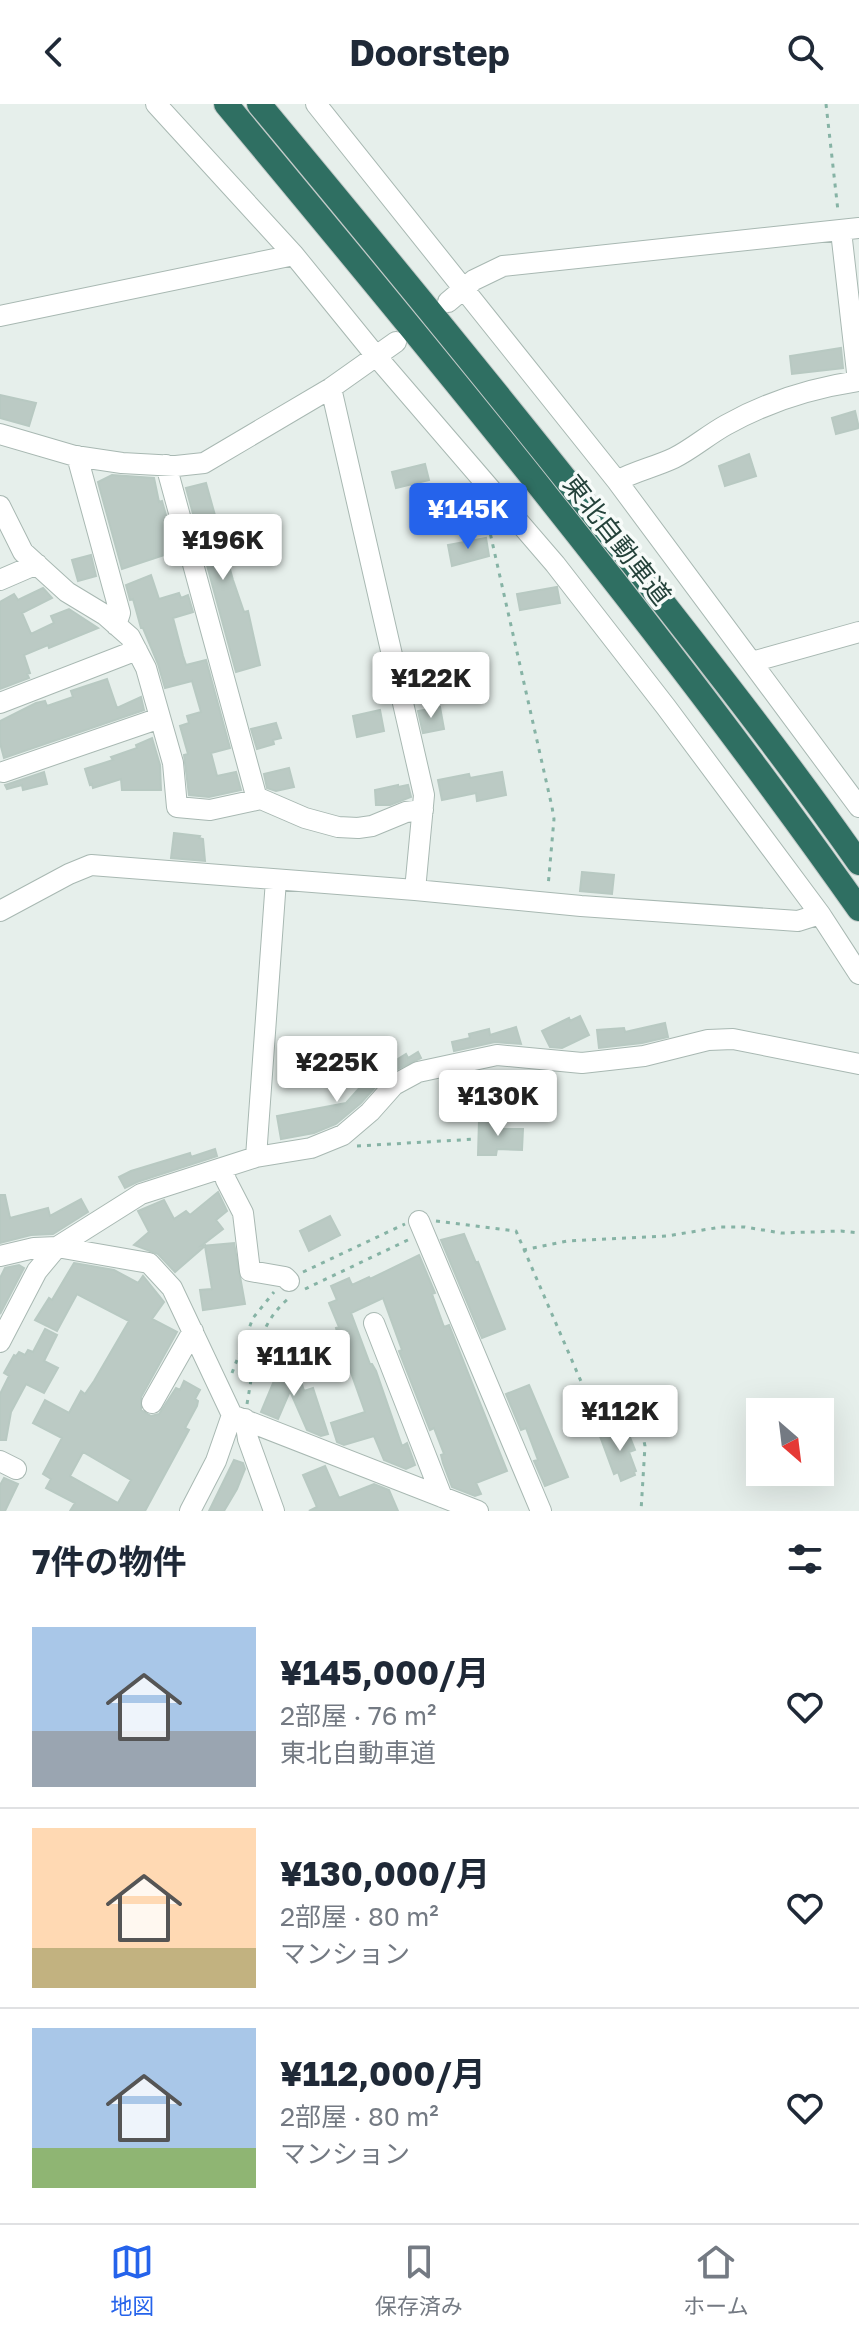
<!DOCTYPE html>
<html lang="ja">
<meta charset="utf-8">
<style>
:root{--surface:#fff;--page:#f6f6f7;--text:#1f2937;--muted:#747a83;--line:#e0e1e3;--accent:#2563eb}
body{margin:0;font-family:"Golos Text","Noto Sans JP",sans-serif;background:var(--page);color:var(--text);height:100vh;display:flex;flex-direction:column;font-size:30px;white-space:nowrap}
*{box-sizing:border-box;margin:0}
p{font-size:26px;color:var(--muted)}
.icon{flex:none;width:44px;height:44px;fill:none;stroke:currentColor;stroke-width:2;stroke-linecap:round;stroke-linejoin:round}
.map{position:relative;height:1407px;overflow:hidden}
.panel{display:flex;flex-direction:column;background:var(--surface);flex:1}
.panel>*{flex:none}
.needle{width:52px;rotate:152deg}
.tools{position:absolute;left:746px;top:1294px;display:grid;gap:16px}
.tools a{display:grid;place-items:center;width:88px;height:88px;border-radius:0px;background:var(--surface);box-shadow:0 8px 32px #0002;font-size:40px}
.price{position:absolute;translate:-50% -68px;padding:0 18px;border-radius:8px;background:#fff;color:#222;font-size:26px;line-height:52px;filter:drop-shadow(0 2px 4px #0008)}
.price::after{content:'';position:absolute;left:50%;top:48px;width:24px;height:18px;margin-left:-12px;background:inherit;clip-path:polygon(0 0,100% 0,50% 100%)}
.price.on{background:var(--accent);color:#fff}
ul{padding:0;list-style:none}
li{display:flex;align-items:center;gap:24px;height:200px;padding:0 32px}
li+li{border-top:2px solid var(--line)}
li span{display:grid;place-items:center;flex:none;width:224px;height:160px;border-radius:0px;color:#555}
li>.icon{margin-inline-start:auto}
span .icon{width:96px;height:96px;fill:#fffc;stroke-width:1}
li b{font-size:34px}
h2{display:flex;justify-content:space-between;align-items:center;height:96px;padding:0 32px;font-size:34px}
header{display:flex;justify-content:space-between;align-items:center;height:104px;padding:0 32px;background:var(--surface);font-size:36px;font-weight:700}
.dock{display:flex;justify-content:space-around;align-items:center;height:112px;border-top:2px solid var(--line);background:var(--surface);font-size:22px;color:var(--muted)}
.dock a{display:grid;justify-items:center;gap:4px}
.dock .on{color:var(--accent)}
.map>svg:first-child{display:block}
.building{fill:#bbcac4;stroke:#b8c9c2;stroke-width:2;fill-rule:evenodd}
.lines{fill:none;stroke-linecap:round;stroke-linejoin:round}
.minor-casing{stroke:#a8b8b2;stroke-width:22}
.highway-casing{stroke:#c2cac8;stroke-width:26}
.path{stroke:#86b3a5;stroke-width:3;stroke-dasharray:4 6;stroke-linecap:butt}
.minor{stroke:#fff;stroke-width:20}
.highway{stroke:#2f6f62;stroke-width:24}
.labels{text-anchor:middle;stroke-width:7;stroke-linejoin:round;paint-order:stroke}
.street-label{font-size:26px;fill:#24423a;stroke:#f7fbf9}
</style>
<header><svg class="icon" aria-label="back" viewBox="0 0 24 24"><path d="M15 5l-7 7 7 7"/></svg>Doorstep<svg class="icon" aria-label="search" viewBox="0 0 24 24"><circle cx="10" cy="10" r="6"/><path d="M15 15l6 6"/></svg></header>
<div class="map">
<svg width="859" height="1407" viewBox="0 0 859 1407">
<rect width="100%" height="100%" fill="#e6efeb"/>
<path class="building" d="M841,244L843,264L792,270L790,252Z
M0,291L36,299L29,322L0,314Z
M855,307L859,324L836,330L832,314Z
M749,350L756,372L725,382L719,362Z
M425,360L429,376L396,384L392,368Z
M112,371L154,374L159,398L162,397L176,447L122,465L98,378Z
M206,379L233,476L244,508L248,507L260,561L236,568L186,384Z
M486,434L489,452L452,462L448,441Z
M91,451L96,472L78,477L72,456Z
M151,471L159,495L179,489L181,494L188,491L193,508L173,514L183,552L186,561L206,556L230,644L211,649L217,672L236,668L241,686L209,693L189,691L184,651L188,650L180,622L189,619L187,612L201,608L192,577L165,584L158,560L143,524H141L133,495L130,496L126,481Z
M557,483L560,499L520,506L517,490Z
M43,484L52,494L22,509L31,530L54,519L51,512L69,505L98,524L49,544L48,541L24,551L30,569L27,570L29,574L0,585V498L14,490L18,496Z
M107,575L117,604L141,593L144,606L4,654L0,639V617L36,599L45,597L47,602L73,593L71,587Z
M440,603L444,625L423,629L418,607Z
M380,606L384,627L357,633L353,612Z
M276,619L281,634L273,636L274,640L257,645L251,625Z
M152,634L160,661L161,686H122L121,675L93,684L92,680L90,681L85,665L113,656L111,653L137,644L136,641Z
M289,664L294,683L276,687L267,684L264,670Z
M44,668L47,680L23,686L22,681L7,685L5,681Z
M502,668L506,691L477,697L476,689L442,696L438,676L469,670L470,674Z
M398,681V683L408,681L411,693L390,701H376L375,686Z
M174,729L200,732L199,734L203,735L205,757L171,754Z
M582,768L614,771L612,790L580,787Z
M580,912L589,931L562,944L550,943L542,927L569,914L570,917Z
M665,919L668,933L642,939L599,944L597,926L624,924L625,928Z
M516,923L521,940L495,938L454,947L452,938L470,934L469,930L489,925L490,931Z
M418,948L421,954L387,970L361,999L336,1020L314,1029L281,1035L277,1012L346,999L372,970L370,967L391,955L393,958L406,950L408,954Z
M479,1016H496V1025H523L522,1046L497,1045L496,1051H478Z
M215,1045L217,1052L137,1078L125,1084L119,1073L131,1067L190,1049L191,1053Z
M218,1088L227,1107L216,1116L223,1125L201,1142L234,1139L245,1200L203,1206L200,1186L212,1185L205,1142L175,1168L158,1150L134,1141L149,1128L138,1107L164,1096L174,1115L186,1107L190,1111Z
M0,1091H5L10,1114L48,1104L50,1112L81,1095L88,1108L53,1130L31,1131L0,1139Z
M330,1112L340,1131L309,1147L300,1127Z
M464,1130L476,1159L478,1158L505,1225L482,1234L441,1136Z
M419,1151L435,1189L432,1190L444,1223L449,1221L507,1367L476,1379L481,1390L475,1392L452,1383L443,1359L441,1351L444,1350L434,1324L430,1326L399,1247L402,1246L383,1194L351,1209L370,1260H372L376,1267L402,1342L407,1339L415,1361L406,1365L384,1356L374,1332L344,1341L337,1338L331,1319L365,1308L338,1232L336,1224L339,1223L329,1199L337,1196L331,1182L349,1174L352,1181L369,1173L370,1175Z
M74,1159L114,1166L138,1179L143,1172L164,1198L152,1215L177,1228L141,1293V1306L151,1312L159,1310L176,1284L180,1286L184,1277L200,1286L195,1295L198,1297L197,1302L185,1324L189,1326L145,1407H70L75,1399L46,1384L51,1375L43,1370L62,1334L33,1319L45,1296L69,1309L81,1287L85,1290L94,1277L129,1217L77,1190L57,1227L35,1216L49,1194L52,1196ZM83,1348L131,1376L118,1399L70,1372Z
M19,1161L24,1164L0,1210V1174L5,1164Z
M45,1225L57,1231L44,1257L58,1264L44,1289L26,1280L11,1308L6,1336H0V1290L9,1272L4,1269L14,1251L16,1252L19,1248L25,1251L28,1246L33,1248Z
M295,1257L304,1287L313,1284L328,1330L321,1332L307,1326L290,1287L278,1315L261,1308L274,1277L270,1264Z
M529,1281L568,1373L545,1382L534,1357L538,1356L526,1324L521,1326L506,1290Z
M626,1323L635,1346L629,1348L636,1367L634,1368L635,1371L621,1377L618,1368L614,1370L600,1332Z
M234,1356L243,1359L245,1365L237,1385L224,1407H209Z
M325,1362L339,1394L374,1380L389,1386L398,1407H309L317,1403L303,1371Z
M4,1374L18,1380L5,1407H0V1381Z"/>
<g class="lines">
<defs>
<path id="minor" d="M156,0L294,151L376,252L555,460L666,603L820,810L859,870
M316,0L617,377L859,703
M841,127L858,277
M448,198L474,176L503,162L859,124
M0,212L294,151
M331,284L424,691L415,786
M0,330L75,352L122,359L176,362L204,359L331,284L396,238
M77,352L120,509L116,521
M166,361L257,695
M617,377C635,367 655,363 674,354C692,345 708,331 726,321C767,298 812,284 859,277
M0,402L23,448L67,488L105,511L130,533L146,564L173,659L177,703L210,706L261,695L305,714L338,723L358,724L372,722L406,708L423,706
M0,476L37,460
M752,558L859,528
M0,599L137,546
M3,668L160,614
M0,807L69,770L91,761L415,786L581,802L798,817L820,810
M256,1053L276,776
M223,1064L226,1076L243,1109L250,1167L285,1173L289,1177
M419,1117L541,1407
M0,1152L34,1144L57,1143L149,1159L172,1184L232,1311L478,1407
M374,1219L442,1393
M0,1238L37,1167L57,1143L141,1090L256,1053L311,1044L343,1031L370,1008L394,981L418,968L497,951L582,959L644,952L708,936L733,935L859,960
M152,1299L193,1227
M245,1315L248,1335L274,1407
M0,1357L16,1365
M190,1407L216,1357L232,1311"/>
<path id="highway" d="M226,0C444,262 662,526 859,805
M259,0C383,149 505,298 625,450C705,552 785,653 859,759"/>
</defs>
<use href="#minor" class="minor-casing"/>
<use href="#highway" class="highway-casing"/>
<path class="path" d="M826,0L838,107
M492,411L489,424L552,703L554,715L548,783
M357,1042L476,1035
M436,1117L516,1127L599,1319L638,1309L645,1342L641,1407
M523,1146L567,1137L667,1132L721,1123H745L781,1129L841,1127L859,1129
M303,1168L405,1120
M305,1185L410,1135
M232,1269L253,1214L274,1188
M247,1300C254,1261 256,1222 288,1195"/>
<use href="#minor" class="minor"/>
<use href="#highway" class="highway"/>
</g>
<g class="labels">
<g class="street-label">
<text transform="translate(617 436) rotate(52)" y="9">東北自動車道</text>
</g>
</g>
</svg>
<div class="tools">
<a><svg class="needle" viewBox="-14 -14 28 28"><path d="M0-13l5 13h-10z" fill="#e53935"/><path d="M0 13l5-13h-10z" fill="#747a83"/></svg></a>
</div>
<b class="price on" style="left:468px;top:447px">¥145K</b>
<b class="price" style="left:223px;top:478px">¥196K</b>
<b class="price" style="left:431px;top:616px">¥122K</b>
<b class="price" style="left:337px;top:1000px">¥225K</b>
<b class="price" style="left:498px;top:1034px">¥130K</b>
<b class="price" style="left:294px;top:1294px">¥111K</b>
<b class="price" style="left:620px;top:1349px">¥112K</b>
</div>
<section class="panel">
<h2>7件の物件<svg class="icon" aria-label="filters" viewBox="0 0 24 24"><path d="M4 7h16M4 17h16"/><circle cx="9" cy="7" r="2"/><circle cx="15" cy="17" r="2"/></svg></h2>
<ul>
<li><span style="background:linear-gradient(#a9c7e8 65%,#9aa5b1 0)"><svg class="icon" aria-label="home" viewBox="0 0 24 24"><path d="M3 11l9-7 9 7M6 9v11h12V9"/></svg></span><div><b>¥145,000/月</b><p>2部屋 · 76 m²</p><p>東北自動車道</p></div><svg class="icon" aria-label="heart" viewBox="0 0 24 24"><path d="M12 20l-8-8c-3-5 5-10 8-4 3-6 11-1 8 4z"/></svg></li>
<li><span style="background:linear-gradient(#ffd9b3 75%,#c2b280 0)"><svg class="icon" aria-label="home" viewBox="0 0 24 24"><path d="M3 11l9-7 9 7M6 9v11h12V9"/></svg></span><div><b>¥130,000/月</b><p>2部屋 · 80 m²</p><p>マンション</p></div><svg class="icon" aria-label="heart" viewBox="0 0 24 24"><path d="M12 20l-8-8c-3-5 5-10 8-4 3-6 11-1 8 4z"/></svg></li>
<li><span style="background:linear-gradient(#a9c7e8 75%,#8fb573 0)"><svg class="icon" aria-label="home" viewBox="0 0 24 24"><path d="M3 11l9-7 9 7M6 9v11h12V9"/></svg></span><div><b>¥112,000/月</b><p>2部屋 · 80 m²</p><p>マンション</p></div><svg class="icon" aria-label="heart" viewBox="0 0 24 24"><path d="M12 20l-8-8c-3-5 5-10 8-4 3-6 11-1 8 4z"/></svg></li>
</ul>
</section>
<nav class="dock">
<a class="on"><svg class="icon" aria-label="map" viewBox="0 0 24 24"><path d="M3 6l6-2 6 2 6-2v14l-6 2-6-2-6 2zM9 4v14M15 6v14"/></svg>地図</a>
<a><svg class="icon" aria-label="saved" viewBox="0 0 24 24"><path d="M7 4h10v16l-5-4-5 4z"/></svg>保存済み</a>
<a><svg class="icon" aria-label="home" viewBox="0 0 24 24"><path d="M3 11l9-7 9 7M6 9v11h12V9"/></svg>ホーム</a>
</nav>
